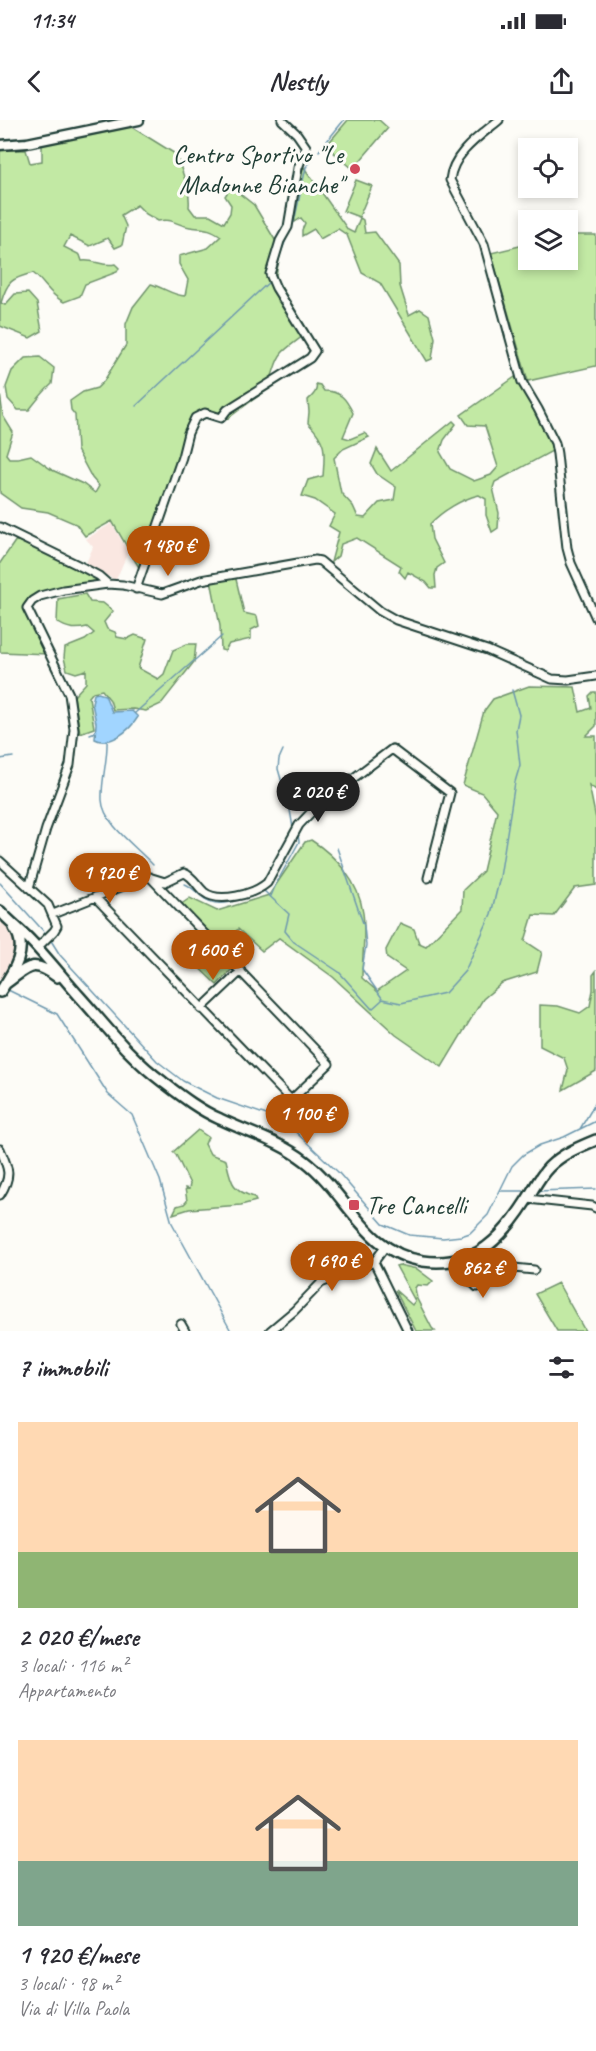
<!DOCTYPE html>
<html lang="it">
<meta charset="utf-8">
<style>
:root{--surface:#fff;--page:#f7f7f7;--text:#2b2b33;--muted:#7c7c81;--accent:#b45309}
body{margin:0;font-family:Caveat,sans-serif;background:var(--page);color:var(--text);height:100vh;display:flex;flex-direction:column;font-size:22px;white-space:nowrap}
*{box-sizing:border-box;margin:0}
p{font-size:20px;color:var(--muted)}
.icon{flex:none;width:33px;height:33px;fill:none;stroke:currentColor;stroke-width:2;stroke-linecap:round;stroke-linejoin:round}
.map{position:relative;height:1211px;overflow:hidden}
.side{display:flex;flex-direction:column;background:var(--surface);flex:1}
.side>*{flex:none}
.tools{position:absolute;left:518px;top:18px;display:grid;gap:12px}
.tools a{display:grid;place-items:center;width:60px;height:60px;border-radius:0px;background:var(--surface);box-shadow:0 3px 9px #0003;font-size:30px}
.price{position:absolute;translate:-50% -51px;padding:0 14px;border-radius:21px;background:var(--accent);color:#fff;font-size:20px;line-height:39px;filter:drop-shadow(0 2px 3px #0008)}
.price::after{content:'';position:absolute;left:50%;top:36px;width:18px;height:14px;margin-left:-9px;background:inherit;clip-path:polygon(0 0,100% 0,50% 100%)}
.price.current{background:#222;color:#fff}
ul{padding:0;list-style:none}
li{display:grid;align-content:center;gap:12px;height:318px;padding:0 18px}
li span{display:grid;place-items:center;height:186px;border-radius:0px;color:#555}
li>.icon{margin-inline-start:auto}
span .icon{width:108px;height:108px;fill:#fffc;stroke-width:1}
li b{font-size:26px}
h2{display:flex;justify-content:space-between;align-items:center;height:72px;padding:0 18px;font-size:26px}
.status{display:flex;justify-content:space-between;align-items:center;height:42px;padding:0 30px;background:var(--surface);direction:ltr}
.status svg{height:16px;fill:currentColor}
header{display:flex;justify-content:space-between;align-items:center;height:78px;padding:0 18px;background:var(--surface);font-size:27px;font-weight:800}
.map>svg:first-child{display:block}
.built{fill:#fae7e1}
.green{fill:#c2e9a4;stroke:#70936c;stroke-width:1.5}
.water{fill:#a1d5ff;stroke:#6d98ae;stroke-width:1.5}
.lines{fill:none;stroke-linecap:round;stroke-linejoin:round}
.stream{stroke:#6d98ae;stroke-width:1.5}
.minor-casing{stroke:#1f3d34;stroke-width:11}
.tertiary-casing{stroke:#1f3d34;stroke-width:13}
.secondary-casing{stroke:#1f3d34;stroke-width:14}
.minor{stroke:#fdfcf7;stroke-width:7}
.tertiary{stroke:#fdfcf7;stroke-width:8}
.secondary{stroke:#fdfcf7;stroke-width:9}
.poi-dot{fill:#d1495b;stroke:#fdfcf7;stroke-width:2}
.labels{text-anchor:middle;stroke-width:6;stroke-linejoin:round;paint-order:stroke}
.poi-label{font-size:26px;fill:#1f3d34;stroke:#fdfcf7;text-anchor:end}
</style>
<div class="status"><b>11:34</b><svg viewBox="0 0 49 12"><path d="M0 12V9h3v3zM5 12V6h3v6zM10 12V3h3v9zM15 12V0h3v12zM26 1h20v11H26zM47 4h2v5h-2z"/></svg></div>
<header><svg class="icon" aria-label="back" viewBox="0 0 24 24"><path d="M15 5l-7 7 7 7"/></svg>Nestly<svg class="icon" aria-label="share" viewBox="0 0 24 24"><path d="M12 15V3M7 8l5-5 5 5M5 13v7h14v-7"/></svg></header>
<div class="map">
<svg width="596" height="1211" viewBox="0 0 596 1211">
<rect width="100%" height="100%" fill="#fdfcf7"/>
<filter id="ink" filterUnits="userSpaceOnUse"><feTurbulence type="fractalNoise" baseFrequency=".0167" numOctaves="2"/><feDisplacementMap in="SourceGraphic" scale="12" xChannelSelector="R" yChannelSelector="G"/><feConvolveMatrix kernelMatrix="1 2 1 2 8 2 1 2 1" color-interpolation-filters="sRGB"/></filter>
<g filter="url(#ink)">
<path class="built" d="M112,403L128,432L116,460L90,448L86,443L93,427L86,419Z
M0,796L12,811L17,828L14,844L0,865Z"/>
<path class="green" d="M348,0H379L388,8L353,49L326,26Z
M130,6L177,35C181,52 191,69 189,87L195,95H210L224,103L230,93L231,85L225,76L231,67L254,85L281,130L276,155L278,162L308,211C301,219 288,226 282,233C275,241 275,251 270,260L273,265L223,302L207,298L197,300L191,310L141,451L112,401L85,416L76,404L48,392L21,388L0,373V273L3,296L13,312L6,334L9,338H18L31,335L52,350L83,364L95,373L99,366L92,358L77,330L75,295L71,290L70,281L83,272L97,268L104,261L126,225V204L133,187L151,164C162,167 174,176 185,176L188,160L179,144V136L208,128L221,116C208,107 204,109 190,107C175,105 174,98 158,101L146,94L137,85L121,95L126,106L122,125L115,128L108,118L90,126L70,116L64,127L80,135L82,141C94,139 103,147 115,144L119,148L117,152L85,164L80,176L64,182C50,175 45,163 33,153C12,158 7,161 1,183L5,185L15,174L28,173L37,183L42,211L30,218L0,206V30H26L30,43L42,41V21L111,11Z
M303,46L348,110L354,113L360,98L363,100L365,113L375,112L399,145L400,166L409,195L420,189L429,195L435,218L432,239L427,241L380,163L362,153L347,115L338,109L320,119L314,109L302,116V110L305,103L301,98L295,102L294,95Z
M356,60L372,66L359,97L343,91Z
M567,115H596V246L528,261L491,133L528,124V140H567Z
M40,237L54,248L52,264C43,272 37,280 29,290H18L8,279L6,267L12,251L25,238Z
M515,257L549,316L554,330L495,362L493,368L499,393L498,408L492,412L486,395V379L479,375C462,379 442,391 430,404L432,419L444,443L437,448L435,455L436,468H431L426,462L408,452L405,458L399,451L401,446L357,418L341,424L338,436L331,442L339,412L329,406L335,394L315,380L302,376L308,360L323,356C325,331 327,322 308,303L309,292L308,280C313,275 318,271 316,264L320,265L324,271C341,271 346,279 353,293L343,317L350,319L364,313L369,317L343,329L334,338L341,373L353,386L358,397L365,398L379,383L394,380L396,367L377,354L371,344L377,329L391,351L453,301L456,304L444,320L440,332L450,349L474,361L491,355L498,347L485,306L468,305L461,295Z
M16,420L66,442L97,459L95,463L37,475L26,485V496L47,534L0,532V443Z
M235,455L244,493L257,496L259,506L251,510V519L229,524L225,531L221,530L220,506L211,460Z
M85,474L90,482L103,483L113,491L104,502L107,509L115,512L117,517L127,519L135,515L147,519L138,548L158,559L164,554L173,530L187,524H196L194,542L161,584L146,591L133,589L113,590L110,580L102,570L93,572L89,577L94,608L80,613L74,576L86,563V550L76,553L67,550L64,538L65,528L85,520L94,513L87,507C75,510 67,509 57,502L58,479Z
M529,566L575,567L580,592L591,588L589,576L593,572H596V606L586,616H596V670L589,665L596,699V765L575,768L554,796L533,795L525,821L542,832L537,852L502,863L483,879L442,947L396,915L333,857L279,818L262,831L238,809L221,826L180,785L190,778L217,791L269,775L305,722L311,720C336,736 359,762 363,793C366,813 362,838 362,858L377,871L406,851L387,838L386,830L400,803L414,809L419,823L426,826L462,789L463,770L483,751L497,691L482,673L463,665L484,591L493,579Z
M208,823L234,847L217,865L191,840Z
M596,851V951L563,970L568,950L564,938L540,926V885L558,886L580,893L590,886L593,870V855Z
M198,1010L208,1017L205,1024L210,1034L226,1040C231,1061 231,1070 254,1077L256,1081L241,1085L189,1089L173,1094L177,1086L184,1084L187,1081L185,1068L189,1069L190,1064L176,1035L173,1032Z
M399,1145L417,1149L433,1161L428,1166L417,1165L415,1168L417,1179L432,1208L435,1211H416L395,1170L412,1185L415,1181L396,1146Z
M558,1163L585,1211H557L535,1174Z"/>
<path class="water" d="M98,573L105,575L112,592L132,591L138,597C130,610 110,627 95,619L96,603L92,583L94,574Z"/>
<g class="lines">
<path class="stream" d="M319,31L344,0
M294,102L306,47L313,39
M278,140L289,112
M136,286L269,162
M135,593L222,516
M90,614L95,612
M107,620C108,640 101,660 102,680C103,704 138,728 153,745
M283,630L279,639L278,649L290,690L293,708
M0,639L13,637
M337,728L364,806L366,825L362,849L382,878
M0,763L47,815
M185,764C192,767 195,771 201,776C212,786 227,784 240,779
M261,771L263,770L289,794L285,811L294,822L339,852L372,889L382,880
M271,776L276,764L299,722L298,714
M50,819L60,835L157,941L183,961L217,978L284,1001L338,1052L383,1104L409,1115L443,1118L461,1116L470,1113L488,1095L512,1046L523,1035L540,1025L564,1017L596,1001
M6,871L8,870L57,894L108,974L132,995L160,1060L172,1103L231,1211
M382,879L401,883L445,873L465,851L491,794L500,757L515,662L520,645L516,610L519,595L512,570
M580,1009L596,982
M501,1071H526
M537,1071L596,1069"/>
<defs>
<path id="minor" d="M499,0C480,16 453,33 450,60L484,124L522,262L538,289L555,323L557,334L567,428L571,443L596,498
M0,407L84,448L99,456L108,464
M136,469L182,337L188,313L195,298L205,293L221,298L227,290L310,238L315,231L276,168L270,154L280,121L288,107L298,48L306,27L297,14L282,0
M0,741L48,785L57,806L54,811L37,828
M152,758L165,762L184,753C193,756 197,766 204,772C219,784 254,774 267,763L299,705L318,685L392,629L450,673L428,758
M29,768L46,709L70,645L74,609L69,574L27,488L32,481L40,476L63,470L108,464L123,465L162,474L201,460L315,440L320,441L380,491L396,500L487,530L552,559L568,560L596,556
M53,794L146,757H150L329,944L291,980L95,777
M201,889L241,851
M0,1029C9,1049 12,1056 0,1075
M528,1079L592,1086L596,1088
M463,1139L471,1161L477,1167L482,1166L514,1148L534,1150
M374,1142L408,1211
M181,1204L185,1211
M270,1211L294,1191L321,1163L374,1142L385,1127"/>
<path id="tertiary" d="M0,25L27,23L139,0"/>
<path id="secondary" d="M0,791C10,802 22,811 32,822C49,840 64,859 80,877C107,907 130,938 163,962C180,975 199,990 220,999C249,1013 279,1021 305,1041C347,1073 365,1133 423,1141C437,1143 451,1142 464,1138C491,1131 512,1103 526,1081C534,1069 539,1057 549,1047C562,1034 579,1027 596,1020
M5,864C27,849 31,837 57,857
M0,872C12,854 30,829 14,808"/>
</defs>
<use href="#minor" class="minor-casing"/>
<use href="#tertiary" class="tertiary-casing"/>
<use href="#secondary" class="secondary-casing"/>
<use href="#minor" class="minor"/>
<use href="#tertiary" class="tertiary"/>
<use href="#secondary" class="secondary"/>
</g>
</g>
<g class="poi-dot">
<circle cx="355" cy="49" r="6"/>
<rect x="348" y="1079" width="12" height="12" rx="3"/>
</g>
<g class="labels">
<g class="poi-label">
<text x="343" y="43">Centro Sportivo "Le<tspan x="343" dy="30">Madonne Bianche"</tspan></text>
<text x="366" y="1094" text-anchor="start">Tre Cancelli</text>
</g>
</g>
</svg>
<div class="tools">
<a><svg class="icon" aria-label="locate" viewBox="0 0 24 24"><circle cx="12" cy="12" r="6"/><path d="M12 2v4M12 18v4M2 12h4M18 12h4"/></svg></a>
<a><svg class="icon" aria-label="layers" viewBox="0 0 24 24"><path d="M12 4l9 5-9 5-9-5zM3 14l9 5 9-5"/></svg></a>
</div>
<b class="price" style="left:168px;top:457px">1 480 €</b>
<b class="price current" style="left:318px;top:703px">2 020 €</b>
<b class="price" style="left:110px;top:784px">1 920 €</b>
<b class="price" style="left:213px;top:861px">1 600 €</b>
<b class="price" style="left:307px;top:1025px">1 100 €</b>
<b class="price" style="left:332px;top:1172px">1 690 €</b>
<b class="price" style="left:483px;top:1179px">862 €</b>
</div>
<section class="side">
<h2>7 immobili<svg class="icon" aria-label="filters" viewBox="0 0 24 24"><path d="M4 7h16M4 17h16"/><circle cx="9" cy="7" r="2"/><circle cx="15" cy="17" r="2"/></svg></h2>
<ul>
<li><span style="background:linear-gradient(#ffd9b3 70%,#8fb573 0)"><svg class="icon" aria-label="home" viewBox="0 0 24 24"><path d="M3 11l9-7 9 7M6 9v11h12V9"/></svg></span><div><b>2 020 €/mese</b><p>3 locali · 116 m²</p><p>Appartamento</p></div></li>
<li><span style="background:linear-gradient(#ffd9b3 65%,#7fa58c 0)"><svg class="icon" aria-label="home" viewBox="0 0 24 24"><path d="M3 11l9-7 9 7M6 9v11h12V9"/></svg></span><div><b>1 920 €/mese</b><p>3 locali · 98 m²</p><p>Via di Villa Paola</p></div></li>
</ul>
</section>
